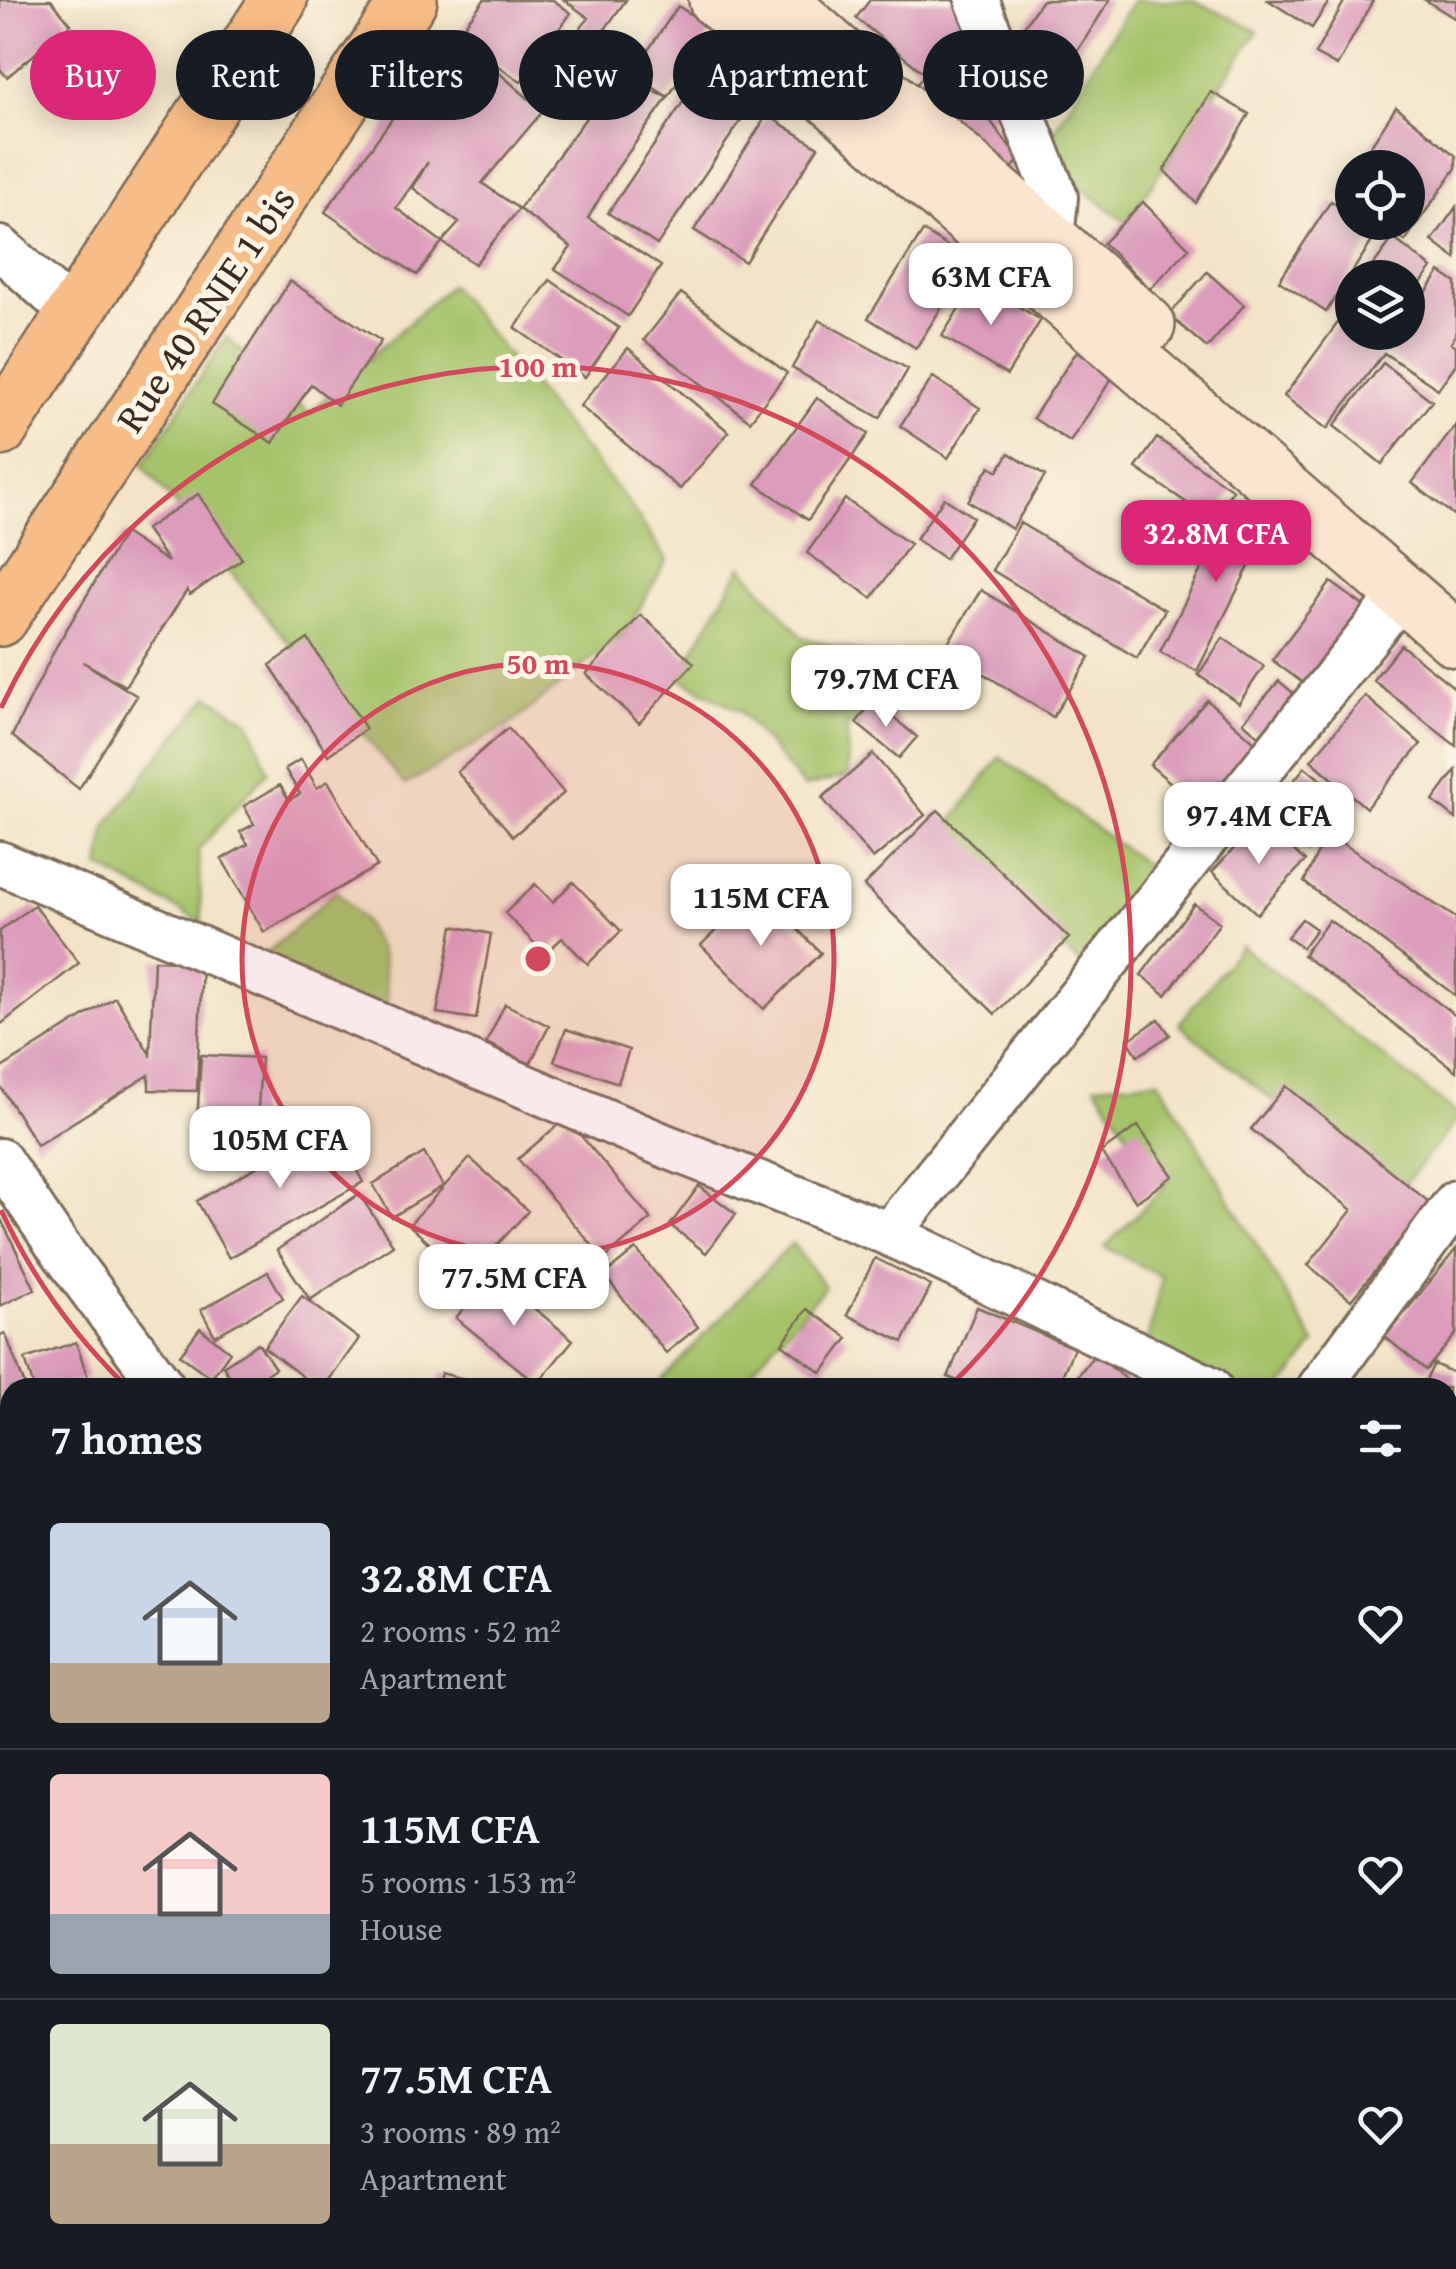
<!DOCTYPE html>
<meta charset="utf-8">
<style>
:root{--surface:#171b24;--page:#242831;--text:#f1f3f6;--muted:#9ea1a6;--line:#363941;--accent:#db2777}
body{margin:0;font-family:"Gentium Book Plus",serif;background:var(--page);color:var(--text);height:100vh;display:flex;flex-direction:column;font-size:38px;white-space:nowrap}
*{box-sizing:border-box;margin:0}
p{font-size:32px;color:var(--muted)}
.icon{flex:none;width:55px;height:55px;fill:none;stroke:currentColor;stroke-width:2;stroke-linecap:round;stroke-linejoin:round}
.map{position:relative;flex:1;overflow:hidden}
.drawer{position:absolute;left:0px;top:1378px;width:1458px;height:892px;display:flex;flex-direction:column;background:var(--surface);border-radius:30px 30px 0 0;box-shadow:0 5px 25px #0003}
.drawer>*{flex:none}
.top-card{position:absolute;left:30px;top:30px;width:1398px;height:90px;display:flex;gap:20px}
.fabs{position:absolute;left:1335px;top:150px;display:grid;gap:20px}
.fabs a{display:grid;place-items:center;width:90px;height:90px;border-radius:50%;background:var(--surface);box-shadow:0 5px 25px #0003;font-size:50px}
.price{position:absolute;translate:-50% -85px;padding:0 22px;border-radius:20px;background:#fff;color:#222;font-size:32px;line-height:65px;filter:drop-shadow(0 2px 5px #0008)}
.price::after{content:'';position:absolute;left:50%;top:60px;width:30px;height:22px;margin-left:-15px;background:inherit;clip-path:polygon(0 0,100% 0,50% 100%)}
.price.selected{background:var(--accent);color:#fff}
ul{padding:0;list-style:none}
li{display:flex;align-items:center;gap:30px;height:250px;padding:0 50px}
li+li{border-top:2px solid var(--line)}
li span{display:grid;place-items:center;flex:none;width:280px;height:200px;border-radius:10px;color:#555}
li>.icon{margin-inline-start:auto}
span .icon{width:120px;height:120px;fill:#fffc;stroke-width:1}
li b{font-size:42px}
h2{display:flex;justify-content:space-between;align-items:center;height:120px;padding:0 50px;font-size:42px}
.tag{padding:0 35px;border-radius:45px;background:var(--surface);box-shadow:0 5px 25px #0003;font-size:35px;line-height:90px}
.tag.selected{background:var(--accent);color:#fff}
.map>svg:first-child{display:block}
.green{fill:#a5c36b;stroke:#707644;stroke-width:2.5}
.building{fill:#dc9cbc}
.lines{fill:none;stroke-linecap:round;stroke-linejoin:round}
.street-casing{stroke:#7b6b59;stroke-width:48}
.secondary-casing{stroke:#7b6b59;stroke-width:60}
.primary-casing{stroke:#7b6b59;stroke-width:60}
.street{stroke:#fff;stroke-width:42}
.secondary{stroke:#fce5cf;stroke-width:55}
.primary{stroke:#f7bd88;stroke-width:55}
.ring{fill:none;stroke:#d1495b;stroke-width:5}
.labels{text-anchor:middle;stroke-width:10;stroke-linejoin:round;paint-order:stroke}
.street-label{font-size:40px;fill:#3b2a1e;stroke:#fcf5e5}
.centre{fill:#d1495b;stroke:#fcf5e5;stroke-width:5}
.ring-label{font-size:30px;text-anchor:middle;font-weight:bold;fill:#d1495b;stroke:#fcf5e5;stroke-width:10;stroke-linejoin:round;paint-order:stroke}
</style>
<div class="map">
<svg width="1456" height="2269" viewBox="0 0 1456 2269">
<rect width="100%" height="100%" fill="#fcf5e5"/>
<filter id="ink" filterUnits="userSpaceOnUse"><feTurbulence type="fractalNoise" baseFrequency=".01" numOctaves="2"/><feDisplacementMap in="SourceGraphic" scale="20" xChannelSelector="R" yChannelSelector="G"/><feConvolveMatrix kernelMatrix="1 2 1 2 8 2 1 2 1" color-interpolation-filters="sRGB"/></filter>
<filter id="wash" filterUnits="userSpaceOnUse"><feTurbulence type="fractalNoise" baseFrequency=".0048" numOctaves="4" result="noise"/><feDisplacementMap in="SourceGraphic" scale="40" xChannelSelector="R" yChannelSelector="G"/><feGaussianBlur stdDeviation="2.25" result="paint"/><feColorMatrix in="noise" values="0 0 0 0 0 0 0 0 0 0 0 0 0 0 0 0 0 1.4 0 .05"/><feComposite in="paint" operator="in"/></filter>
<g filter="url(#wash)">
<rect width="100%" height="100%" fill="#f3e4c7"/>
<path class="green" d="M1133,0H1193L1258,31L1126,222L1039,155Z
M450,285L630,505L667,560L627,630L514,722L405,785L143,465L226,337L310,413Z
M742,566L802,637L902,665L888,737L847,723L848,776L804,787L740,711L678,677Z
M209,696L250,722L268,771L198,850L202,922L100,867L106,827L154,762Z
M1000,757L1159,875L1085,968L940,837Z
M336,891L362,919L382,956L389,1016L301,983L267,953Z
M1241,946L1456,1113V1121L1393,1199L1179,1024Z
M1159,1080L1315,1344L1282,1387H1210L1144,1355L1162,1277L1105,1247L1164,1187L1095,1085Z
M792,1243L825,1287L753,1368L777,1387H655Z
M0,1937L10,1941V2030L5,2041L10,2043V2104L0,2105Z"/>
<g id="blocks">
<path class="building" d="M0,0H51L71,24L7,77L0,69Z
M484,0H553L571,13L521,82L461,40L543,111L482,183L519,209L475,264L442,242L459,223L413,188L428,162L396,208L442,242L417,275L325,212L391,120Z
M564,0H626L605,29L624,48L572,111L536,82L589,18Z
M870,0H953L1008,99L990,120L1019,160L985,201L909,94L925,74L856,18Z
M1042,0H1110L1053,89L1020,32Z
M1268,0H1330L1312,28Z
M1345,0H1373L1337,66L1315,54Z
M1425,0H1456V19Z
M678,6L713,29L668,97L632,74Z
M702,74L750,107L657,245L608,213Z
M616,77L668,97L616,170L588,218L661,266L628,316L555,269L571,247L519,209Z
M1211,92L1249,114L1196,203L1164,170Z
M1396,107L1456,156V168L1405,241L1379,222H1408V168H1356Z
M767,115L818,147L745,262L694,230Z
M1352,172V202L1339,192Z
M1331,201L1352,216V222H1363L1378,232L1326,312L1279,281Z
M1143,202L1189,248L1150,289L1103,243Z
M1456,207V259L1432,241Z
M923,231L971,261L916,348L868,318Z
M1393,238L1432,268L1408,301V278H1364Z
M1207,272L1244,305L1207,348L1169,315Z
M1440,272L1456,283V335L1451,343L1456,346V364L1438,389L1384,353L1327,429L1284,396L1345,313L1352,319V332H1371L1389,346L1398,332H1408V319Z
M550,280L619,328L585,377L515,328Z
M290,281L381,341L337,405L311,384L273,443L212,404Z
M976,281L1041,320L1007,375L942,336Z
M681,293L787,373L750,421L644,340Z
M819,320L908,369L880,418L792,368Z
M628,348L729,432L680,489L580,406Z
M1077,351L1114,375L1070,442L1033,418Z
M1383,363L1432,401L1382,464L1334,426Z
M933,377L980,408L948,458L900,426Z
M817,398L868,434L808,520L756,484Z
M1456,425V517L1412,483Z
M1157,438L1233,490L1212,520L1136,468Z
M1009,453L1045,476L1012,529L968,501L990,466L998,471Z
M198,494L242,559L190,595L187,590L125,686L83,662L137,696L79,789L12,736L56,647L124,533L168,562L146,529Z
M944,498L973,517L945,559L916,539Z
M845,499L910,544L872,598L807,553Z
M1236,499L1273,518L1197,671L1160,652Z
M1020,523L1165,610L1137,658L992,570Z
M1331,582L1369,610L1311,689L1272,660Z
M981,590L1090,657L1053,717L944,649Z
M641,615L694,663L639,723L586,674Z
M1223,638L1264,666L1239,703L1198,675Z
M308,639L366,729L328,755L270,665Z
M1401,645L1456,689V746L1373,680Z
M1279,681L1305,703L1269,745L1243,722Z
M1365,696L1421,744L1366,808L1311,760Z
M1207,700L1263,749L1206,813L1150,765Z
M873,701L917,737L899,758L856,723Z
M508,728L564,793L513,836L457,772Z
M873,754L925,815L873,859L822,798Z
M301,759L317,788L328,781L377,866L264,932L222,859L248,844L240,832L254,824L244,806L280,785L289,800L300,794L285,769Z
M1305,767L1347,801L1308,851L1265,816Z
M1456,770V819L1433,801Z
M938,810L1069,938L995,1014L864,886Z
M1261,820L1305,861L1257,914L1212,872Z
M1327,833L1456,918V996L1304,882Z
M573,882L621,931L588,964L562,938L545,954L505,913L535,884L553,902Z
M758,889L821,953L764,1009L701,945Z
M1194,904L1220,923L1166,995L1141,975Z
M34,905L79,963L0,1025V931Z
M1302,919L1316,929L1302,948L1287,937Z
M1329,920L1456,1016V1071L1303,955Z
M453,926L491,934L476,1019L437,1013Z
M154,960L202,962L197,1091L149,1090V1075L37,1145L0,1086V1069L115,997L150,1054Z
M505,1004L549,1026L530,1064L486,1043Z
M1159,1019L1170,1035L1138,1056L1128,1040Z
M566,1029L629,1050L618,1083L554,1061Z
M201,1055L261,1058L256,1144L196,1140Z
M1286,1086L1430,1203L1351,1300L1308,1265L1352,1210L1251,1129Z
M566,1118L651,1219L604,1259L518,1159Z
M331,1124L363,1182L229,1258L197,1201Z
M1138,1126L1173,1176L1136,1202L1101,1152Z
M424,1153L443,1186L392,1217L373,1184Z
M470,1158L528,1211L467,1278L409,1225Z
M699,1186L736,1214L706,1253L670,1225Z
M359,1194L393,1245L310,1300L277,1250Z
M0,1217L35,1289L0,1306Z
M636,1249L698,1327L666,1353L604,1275Z
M1456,1249V1334L1426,1370L1385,1337Z
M875,1258L931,1286L903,1342L847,1315Z
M268,1272L283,1298L215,1336L201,1310Z
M491,1273L573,1340L537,1384L456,1318Z
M302,1296L359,1339L323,1388H317L264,1347Z
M977,1307L1074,1348L1057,1388H973L948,1377Z
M807,1309L848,1338L822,1373L782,1344Z
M200,1328L230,1352L211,1378L180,1355Z
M5,1333L26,1388H10V1402L0,1406V1335Z
M76,1342L88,1378L60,1388H34L25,1359Z
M258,1343L275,1368L246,1388H236L223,1366Z
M1095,1354L1137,1388H1068Z
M1434,1364L1456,1374V1437L1448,1454V1388H1422Z
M441,1373L492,1386V1388H437Z
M10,1423V1461L0,1464V1426Z
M1448,1517L1456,1522V1550L1448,1564Z
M1456,1590V1688L1448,1699V1602Z
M0,1639L10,1640V1683L0,1682Z
M1456,1713V1760L1448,1754V1725Z
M9,1746L10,1747V1897L0,1894V1774Z
M1448,1783L1456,1789V1832L1448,1826Z
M1456,2024V2077L1448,2090V2037Z
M0,2098H10V2157H0Z
M1456,2125V2190L1448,2184V2137Z
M1448,2204L1456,2210V2261L1448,2255Z
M105,2260H156L157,2269H106Z
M196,2260H234L233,2269H195Z
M283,2260H401L399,2269H281Z
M426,2260H476L474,2269H424Z
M482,2260H545L544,2269H480Z
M766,2260H837L834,2269H763Z
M1146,2260H1181L1176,2269H1145Z"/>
</g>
</g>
<g filter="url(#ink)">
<use href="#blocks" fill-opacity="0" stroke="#7b6b59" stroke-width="2.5"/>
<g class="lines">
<defs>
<path id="street" d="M977,0L1056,197L1052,240
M0,248L74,314
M0,863L663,1145L889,1234L1210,1388
M0,1160L55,1242L164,1388
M889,1234L1402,594
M1319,1388L1456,1202
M1448,1496L1456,1499
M0,1620L10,1619
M1448,1989L1456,1993
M170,2260V2269
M1330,2260L1342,2269
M719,2269L721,2260
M1108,2269L1109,2260"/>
<path id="secondary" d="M717,0L1456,639
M778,0L1147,325"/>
<path id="primary" d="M0,428L279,0
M0,618L409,0"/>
</defs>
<use href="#street" class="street-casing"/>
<use href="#secondary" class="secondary-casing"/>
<use href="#primary" class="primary-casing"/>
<use href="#street" class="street"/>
<use href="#secondary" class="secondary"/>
<use href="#primary" class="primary"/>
</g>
</g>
<circle cx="538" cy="959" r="296" fill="#d1495b" fill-opacity=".12"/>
<g class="ring">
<circle cx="538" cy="959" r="296"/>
<path d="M126 1386A593 593 0 0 1 1 1210M1 708A593 593 0 1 1 950 1386"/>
</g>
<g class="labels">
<g class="street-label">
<text transform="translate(205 309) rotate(-56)" y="14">Rue 40 RNIE 1 bis</text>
</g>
</g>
<circle cx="538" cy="959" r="15" class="centre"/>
<g class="ring-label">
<text x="538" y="377">100 m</text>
<text x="538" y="674">50 m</text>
</g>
</svg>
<div class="fabs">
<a><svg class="icon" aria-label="locate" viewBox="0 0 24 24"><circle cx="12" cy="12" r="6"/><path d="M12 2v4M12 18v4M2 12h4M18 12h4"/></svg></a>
<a><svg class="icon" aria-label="layers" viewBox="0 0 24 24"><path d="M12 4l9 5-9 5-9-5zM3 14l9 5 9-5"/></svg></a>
</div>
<b class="price" style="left:991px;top:328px">63M CFA</b>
<b class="price selected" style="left:1216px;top:585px">32.8M CFA</b>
<b class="price" style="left:886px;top:730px">79.7M CFA</b>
<b class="price" style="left:1259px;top:867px">97.4M CFA</b>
<b class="price" style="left:761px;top:949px">115M CFA</b>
<b class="price" style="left:280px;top:1191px">105M CFA</b>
<b class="price" style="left:514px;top:1329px">77.5M CFA</b>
<div class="top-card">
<a class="tag selected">Buy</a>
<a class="tag">Rent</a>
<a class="tag">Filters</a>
<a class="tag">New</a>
<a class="tag">Apartment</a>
<a class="tag">House</a>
</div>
<section class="drawer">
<h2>7 homes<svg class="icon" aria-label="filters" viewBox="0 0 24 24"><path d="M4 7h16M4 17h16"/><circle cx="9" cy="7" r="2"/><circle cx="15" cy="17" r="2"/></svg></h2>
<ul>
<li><span style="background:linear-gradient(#c9d6e8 70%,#b9a48a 0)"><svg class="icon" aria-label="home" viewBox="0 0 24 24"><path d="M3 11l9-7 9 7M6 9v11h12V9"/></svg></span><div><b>32.8M CFA</b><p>2 rooms · 52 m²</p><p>Apartment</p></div><svg class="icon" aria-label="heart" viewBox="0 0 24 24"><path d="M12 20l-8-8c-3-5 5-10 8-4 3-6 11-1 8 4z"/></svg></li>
<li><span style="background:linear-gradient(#f6c9c9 70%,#9aa5b1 0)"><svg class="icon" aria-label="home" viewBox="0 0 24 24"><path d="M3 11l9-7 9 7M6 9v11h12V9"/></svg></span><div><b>115M CFA</b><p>5 rooms · 153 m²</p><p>House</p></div><svg class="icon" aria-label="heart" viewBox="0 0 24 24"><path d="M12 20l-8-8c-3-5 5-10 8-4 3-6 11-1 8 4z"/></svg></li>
<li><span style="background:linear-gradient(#dfe7d0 60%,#b9a48a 0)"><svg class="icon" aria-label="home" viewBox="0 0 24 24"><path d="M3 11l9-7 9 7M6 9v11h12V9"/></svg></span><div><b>77.5M CFA</b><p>3 rooms · 89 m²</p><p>Apartment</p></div><svg class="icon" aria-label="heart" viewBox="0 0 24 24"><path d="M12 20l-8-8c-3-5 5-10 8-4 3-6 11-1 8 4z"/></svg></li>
</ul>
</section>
</div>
